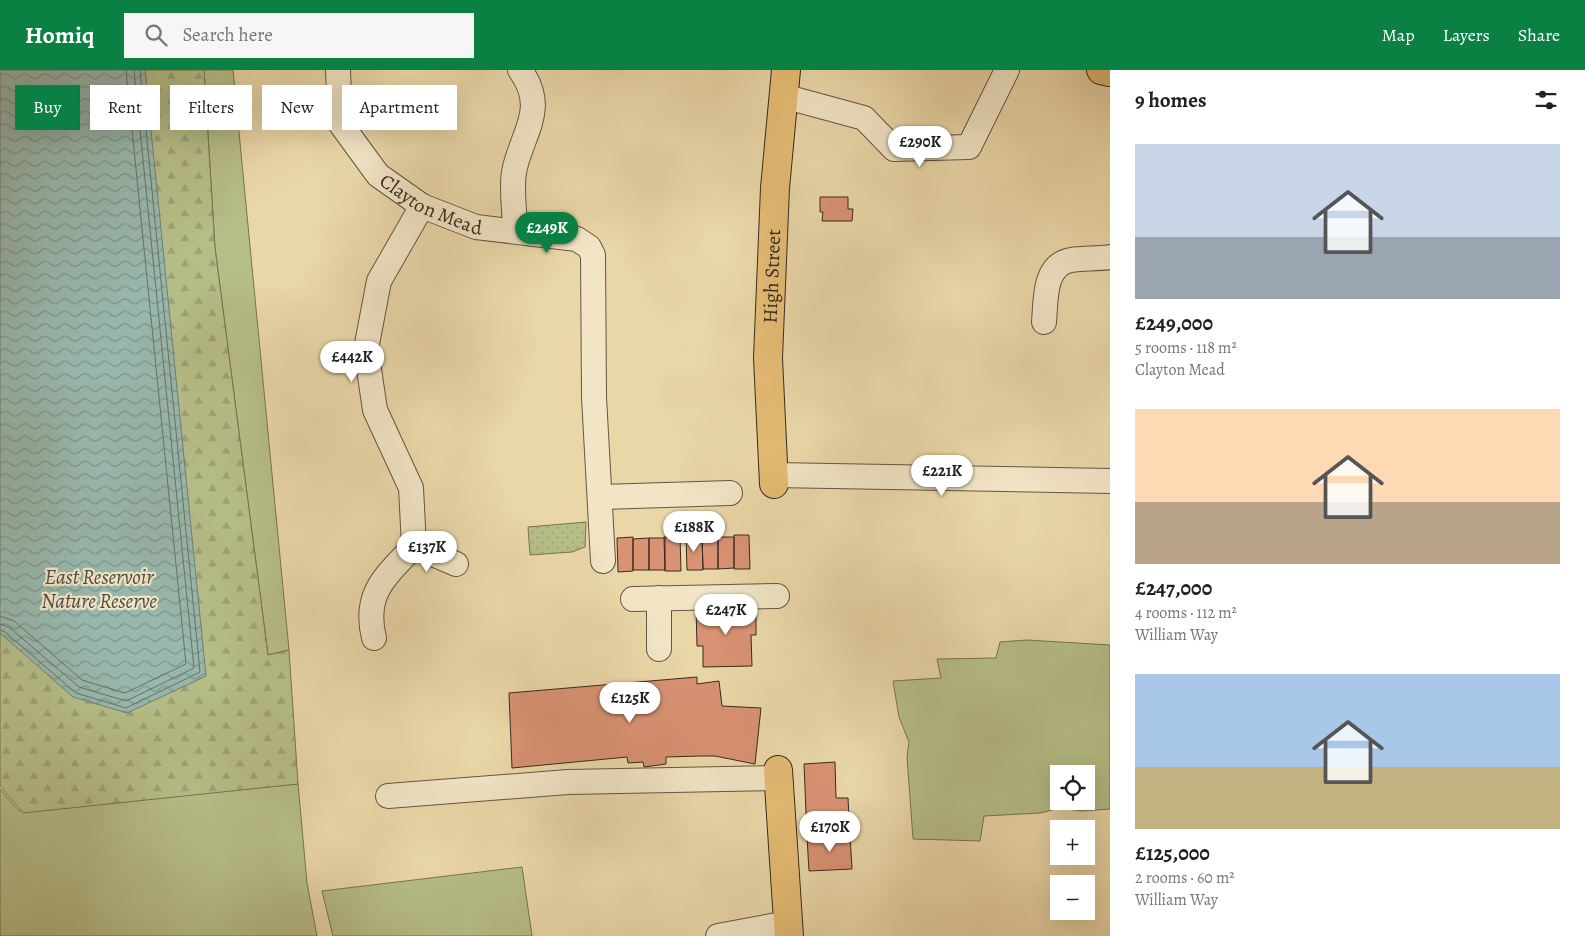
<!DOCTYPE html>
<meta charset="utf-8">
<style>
:root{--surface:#fff;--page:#f6f6f6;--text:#222;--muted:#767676;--accent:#0b8043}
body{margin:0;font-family:Alegreya,serif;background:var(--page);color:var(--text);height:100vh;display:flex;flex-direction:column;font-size:19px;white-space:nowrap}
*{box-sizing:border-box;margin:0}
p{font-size:16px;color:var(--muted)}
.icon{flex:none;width:28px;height:28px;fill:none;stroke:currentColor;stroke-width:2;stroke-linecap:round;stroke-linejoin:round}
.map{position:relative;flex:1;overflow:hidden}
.drawer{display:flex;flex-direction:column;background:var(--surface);width:475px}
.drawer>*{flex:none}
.banner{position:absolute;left:15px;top:15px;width:475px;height:45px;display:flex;gap:10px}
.controls{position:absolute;left:1050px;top:695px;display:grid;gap:10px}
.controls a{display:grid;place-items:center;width:45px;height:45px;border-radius:0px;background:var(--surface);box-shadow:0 5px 20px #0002;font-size:25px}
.price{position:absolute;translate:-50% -42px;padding:0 11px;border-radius:18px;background:#fff;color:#222;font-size:16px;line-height:32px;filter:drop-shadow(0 1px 2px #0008)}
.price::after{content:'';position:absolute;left:50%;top:30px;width:15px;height:11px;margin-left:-8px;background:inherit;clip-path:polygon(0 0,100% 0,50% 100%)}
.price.selected{background:var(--accent);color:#fff}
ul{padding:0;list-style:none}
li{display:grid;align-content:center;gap:10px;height:265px;padding:0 25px}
li span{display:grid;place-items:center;height:155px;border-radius:0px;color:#555}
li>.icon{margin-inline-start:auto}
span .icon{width:90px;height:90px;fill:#fffc;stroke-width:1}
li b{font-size:21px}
h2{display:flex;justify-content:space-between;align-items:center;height:60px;padding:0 25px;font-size:21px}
.tag{padding:0 18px;border-radius:0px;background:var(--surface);box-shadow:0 5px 20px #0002;font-size:18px;line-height:45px}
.tag.selected{background:var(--accent);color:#fff}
header{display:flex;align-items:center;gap:30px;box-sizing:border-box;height:70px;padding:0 25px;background:var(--accent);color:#fff}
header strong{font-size:24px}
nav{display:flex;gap:28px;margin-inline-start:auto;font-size:18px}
.search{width:350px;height:45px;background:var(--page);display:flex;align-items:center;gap:12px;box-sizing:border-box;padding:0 18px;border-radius:0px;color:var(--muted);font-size:19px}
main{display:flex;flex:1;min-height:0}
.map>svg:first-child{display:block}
.green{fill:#b6be88;stroke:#767454;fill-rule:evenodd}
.forest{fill:url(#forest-firs);stroke:#767454}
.park{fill:url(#park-dots);stroke:#767454}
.water{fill:url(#water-waves);stroke:#718075}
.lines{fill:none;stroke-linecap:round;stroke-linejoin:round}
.shore{stroke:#687267;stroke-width:1}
.building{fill:#d99273;stroke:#372b21}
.minor-casing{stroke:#645643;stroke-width:26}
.major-casing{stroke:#372b21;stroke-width:30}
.minor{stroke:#f1e5c6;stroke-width:24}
.major{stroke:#e5bc74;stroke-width:28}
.labels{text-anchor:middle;stroke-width:4.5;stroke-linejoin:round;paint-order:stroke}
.street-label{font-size:20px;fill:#372b21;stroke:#f1e5c6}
.water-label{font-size:21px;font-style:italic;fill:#4f4e44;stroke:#f1e5c6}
</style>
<header>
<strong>Homiq</strong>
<div class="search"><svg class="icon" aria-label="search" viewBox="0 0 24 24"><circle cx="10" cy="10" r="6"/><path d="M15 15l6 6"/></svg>Search here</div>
<nav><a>Map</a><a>Layers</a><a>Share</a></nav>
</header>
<main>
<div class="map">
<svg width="1110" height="866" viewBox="0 0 1110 866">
<defs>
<pattern id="forest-firs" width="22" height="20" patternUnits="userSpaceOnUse" patternTransform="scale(1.25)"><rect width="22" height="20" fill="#b6be88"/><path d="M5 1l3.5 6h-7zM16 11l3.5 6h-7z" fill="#9da375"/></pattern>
<pattern id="park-dots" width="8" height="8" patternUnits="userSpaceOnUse" patternTransform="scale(1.25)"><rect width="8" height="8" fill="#b6be88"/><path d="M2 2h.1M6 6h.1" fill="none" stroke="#9da375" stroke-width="1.8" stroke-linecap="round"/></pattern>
<pattern id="water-waves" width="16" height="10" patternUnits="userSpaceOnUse" patternTransform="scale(1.25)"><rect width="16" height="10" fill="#98b8ad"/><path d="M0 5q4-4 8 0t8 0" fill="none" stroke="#7d968c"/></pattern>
</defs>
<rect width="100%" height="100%" fill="#ead7a8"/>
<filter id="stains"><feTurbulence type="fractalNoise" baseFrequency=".004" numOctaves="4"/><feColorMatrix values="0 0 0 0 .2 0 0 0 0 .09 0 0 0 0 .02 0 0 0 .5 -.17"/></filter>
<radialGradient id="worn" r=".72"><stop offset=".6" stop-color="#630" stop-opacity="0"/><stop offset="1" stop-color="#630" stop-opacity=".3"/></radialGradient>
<path class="green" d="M204,0H233L289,580L268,585L215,178Z
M1027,570L1110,575V739L1082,741L1060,738L1040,743L984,746L980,771L913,769L907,687L909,672L899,647L893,611L941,608L937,589L996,588L1000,572ZM1059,704H1086V731H1059Z
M298,714L307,813L317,866H0V719L19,741Z
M522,797L532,866H333L322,821Z"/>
<path class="forest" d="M0,0H204L215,178L268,585L289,580L298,714L23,743L0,716Z"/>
<path class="park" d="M586,452L585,477L572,482L530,485L528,457Z"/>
<path class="water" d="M0,0H145L206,606L127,643L73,627L0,563Z"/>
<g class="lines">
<path class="shore" d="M0,546L14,551L82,610L125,623L186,594L126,0
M0,554L9,557L79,617L126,631L194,598L134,0
M0,560L5,562L76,623L126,638L200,602L140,0"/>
</g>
<path class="building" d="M820,127H848V139H853L852,151H822L823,142H820Z
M734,465H749L750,499H734Z
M686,466H702L703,500H687Z
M633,467V501L618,502L617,468Z
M664,467H680L681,501H665Z
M702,467H718V499H703Z
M718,467H734V498L718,499Z
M649,468H665V500H649Z
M649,468V500H633V469Z
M756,537V565H751L752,596L703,597V576H697L696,538Z
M697,607V614L719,611L722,636L761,638L755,694L715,686H700L666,687V694L644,697L643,692L628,693L627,687L512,698L509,623Z
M835,692L836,728H848L850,765L807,767L804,694Z
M850,765L852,799L809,801L807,767Z"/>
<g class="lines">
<defs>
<g id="minor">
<path id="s1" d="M338,0L340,53L378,105L422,136L476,157L577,169L589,177L593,185L594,327L603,491"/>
<path d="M783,26L864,48L894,79L969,77L1007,0"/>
<path d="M515,161C515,142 511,121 514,102C521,64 549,39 520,0"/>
<path d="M1044,252C1046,231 1043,195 1071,190C1084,188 1097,189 1110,187"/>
<path d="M774,405L1110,411"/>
<path d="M601,427L730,423"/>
<path d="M414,476L456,494"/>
<path d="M633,529L777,526"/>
<path d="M374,568C363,523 386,506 414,476L411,418L375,340L366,279L379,211L422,136"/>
<path d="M659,579V528"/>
<path d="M388,726L568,712L778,708"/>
<path d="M718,866L788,853"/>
</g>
<g id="major">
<path d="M1101,0L1110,2"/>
<path id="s2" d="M774,414L768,288L775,118L786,0"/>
<path d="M778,700L789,866"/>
</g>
</defs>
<use href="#minor" class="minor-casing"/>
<use href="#major" class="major-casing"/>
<use href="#minor" class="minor"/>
<use href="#major" class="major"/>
</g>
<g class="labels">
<g class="street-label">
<text dy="7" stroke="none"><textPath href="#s1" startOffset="179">Clayton Mead</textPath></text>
<text dy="7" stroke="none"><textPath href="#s2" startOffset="208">High Street</textPath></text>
</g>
<g class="water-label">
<text x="99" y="514">East Reservoir<tspan x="99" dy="24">Nature Reserve</tspan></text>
</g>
</g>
<rect width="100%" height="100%" filter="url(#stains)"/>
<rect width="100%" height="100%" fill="url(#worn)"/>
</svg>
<div class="controls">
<a><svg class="icon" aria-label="locate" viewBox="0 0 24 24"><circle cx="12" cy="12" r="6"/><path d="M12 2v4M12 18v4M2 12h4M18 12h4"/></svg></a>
<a>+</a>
<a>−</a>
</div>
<b class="price" style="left:920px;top:98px">£290K</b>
<b class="price selected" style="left:547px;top:184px">£249K</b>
<b class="price" style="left:352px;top:313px">£442K</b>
<b class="price" style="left:942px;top:427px">£221K</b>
<b class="price" style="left:694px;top:483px">£188K</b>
<b class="price" style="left:427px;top:503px">£137K</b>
<b class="price" style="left:726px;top:566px">£247K</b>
<b class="price" style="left:630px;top:654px">£125K</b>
<b class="price" style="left:830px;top:783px">£170K</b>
<div class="banner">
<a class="tag selected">Buy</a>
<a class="tag">Rent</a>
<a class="tag">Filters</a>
<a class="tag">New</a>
<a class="tag">Apartment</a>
</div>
</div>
<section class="drawer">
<h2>9 homes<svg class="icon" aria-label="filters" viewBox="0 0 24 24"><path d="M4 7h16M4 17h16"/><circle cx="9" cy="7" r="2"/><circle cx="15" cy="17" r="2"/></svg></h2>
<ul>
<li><span style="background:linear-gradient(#c9d6e8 60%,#9aa5b1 0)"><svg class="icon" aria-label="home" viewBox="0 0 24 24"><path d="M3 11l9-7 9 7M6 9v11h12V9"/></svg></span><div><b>£249,000</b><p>5 rooms · 118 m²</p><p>Clayton Mead</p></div></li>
<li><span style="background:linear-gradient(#ffd9b3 60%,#b9a48a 0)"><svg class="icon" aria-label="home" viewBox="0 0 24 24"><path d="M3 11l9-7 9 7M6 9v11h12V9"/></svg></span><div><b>£247,000</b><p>4 rooms · 112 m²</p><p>William Way</p></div></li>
<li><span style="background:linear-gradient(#a9c7e8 60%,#c2b280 0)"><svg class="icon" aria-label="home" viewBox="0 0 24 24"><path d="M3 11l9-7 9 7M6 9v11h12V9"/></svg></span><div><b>£125,000</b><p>2 rooms · 60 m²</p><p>William Way</p></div></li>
</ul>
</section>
</main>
